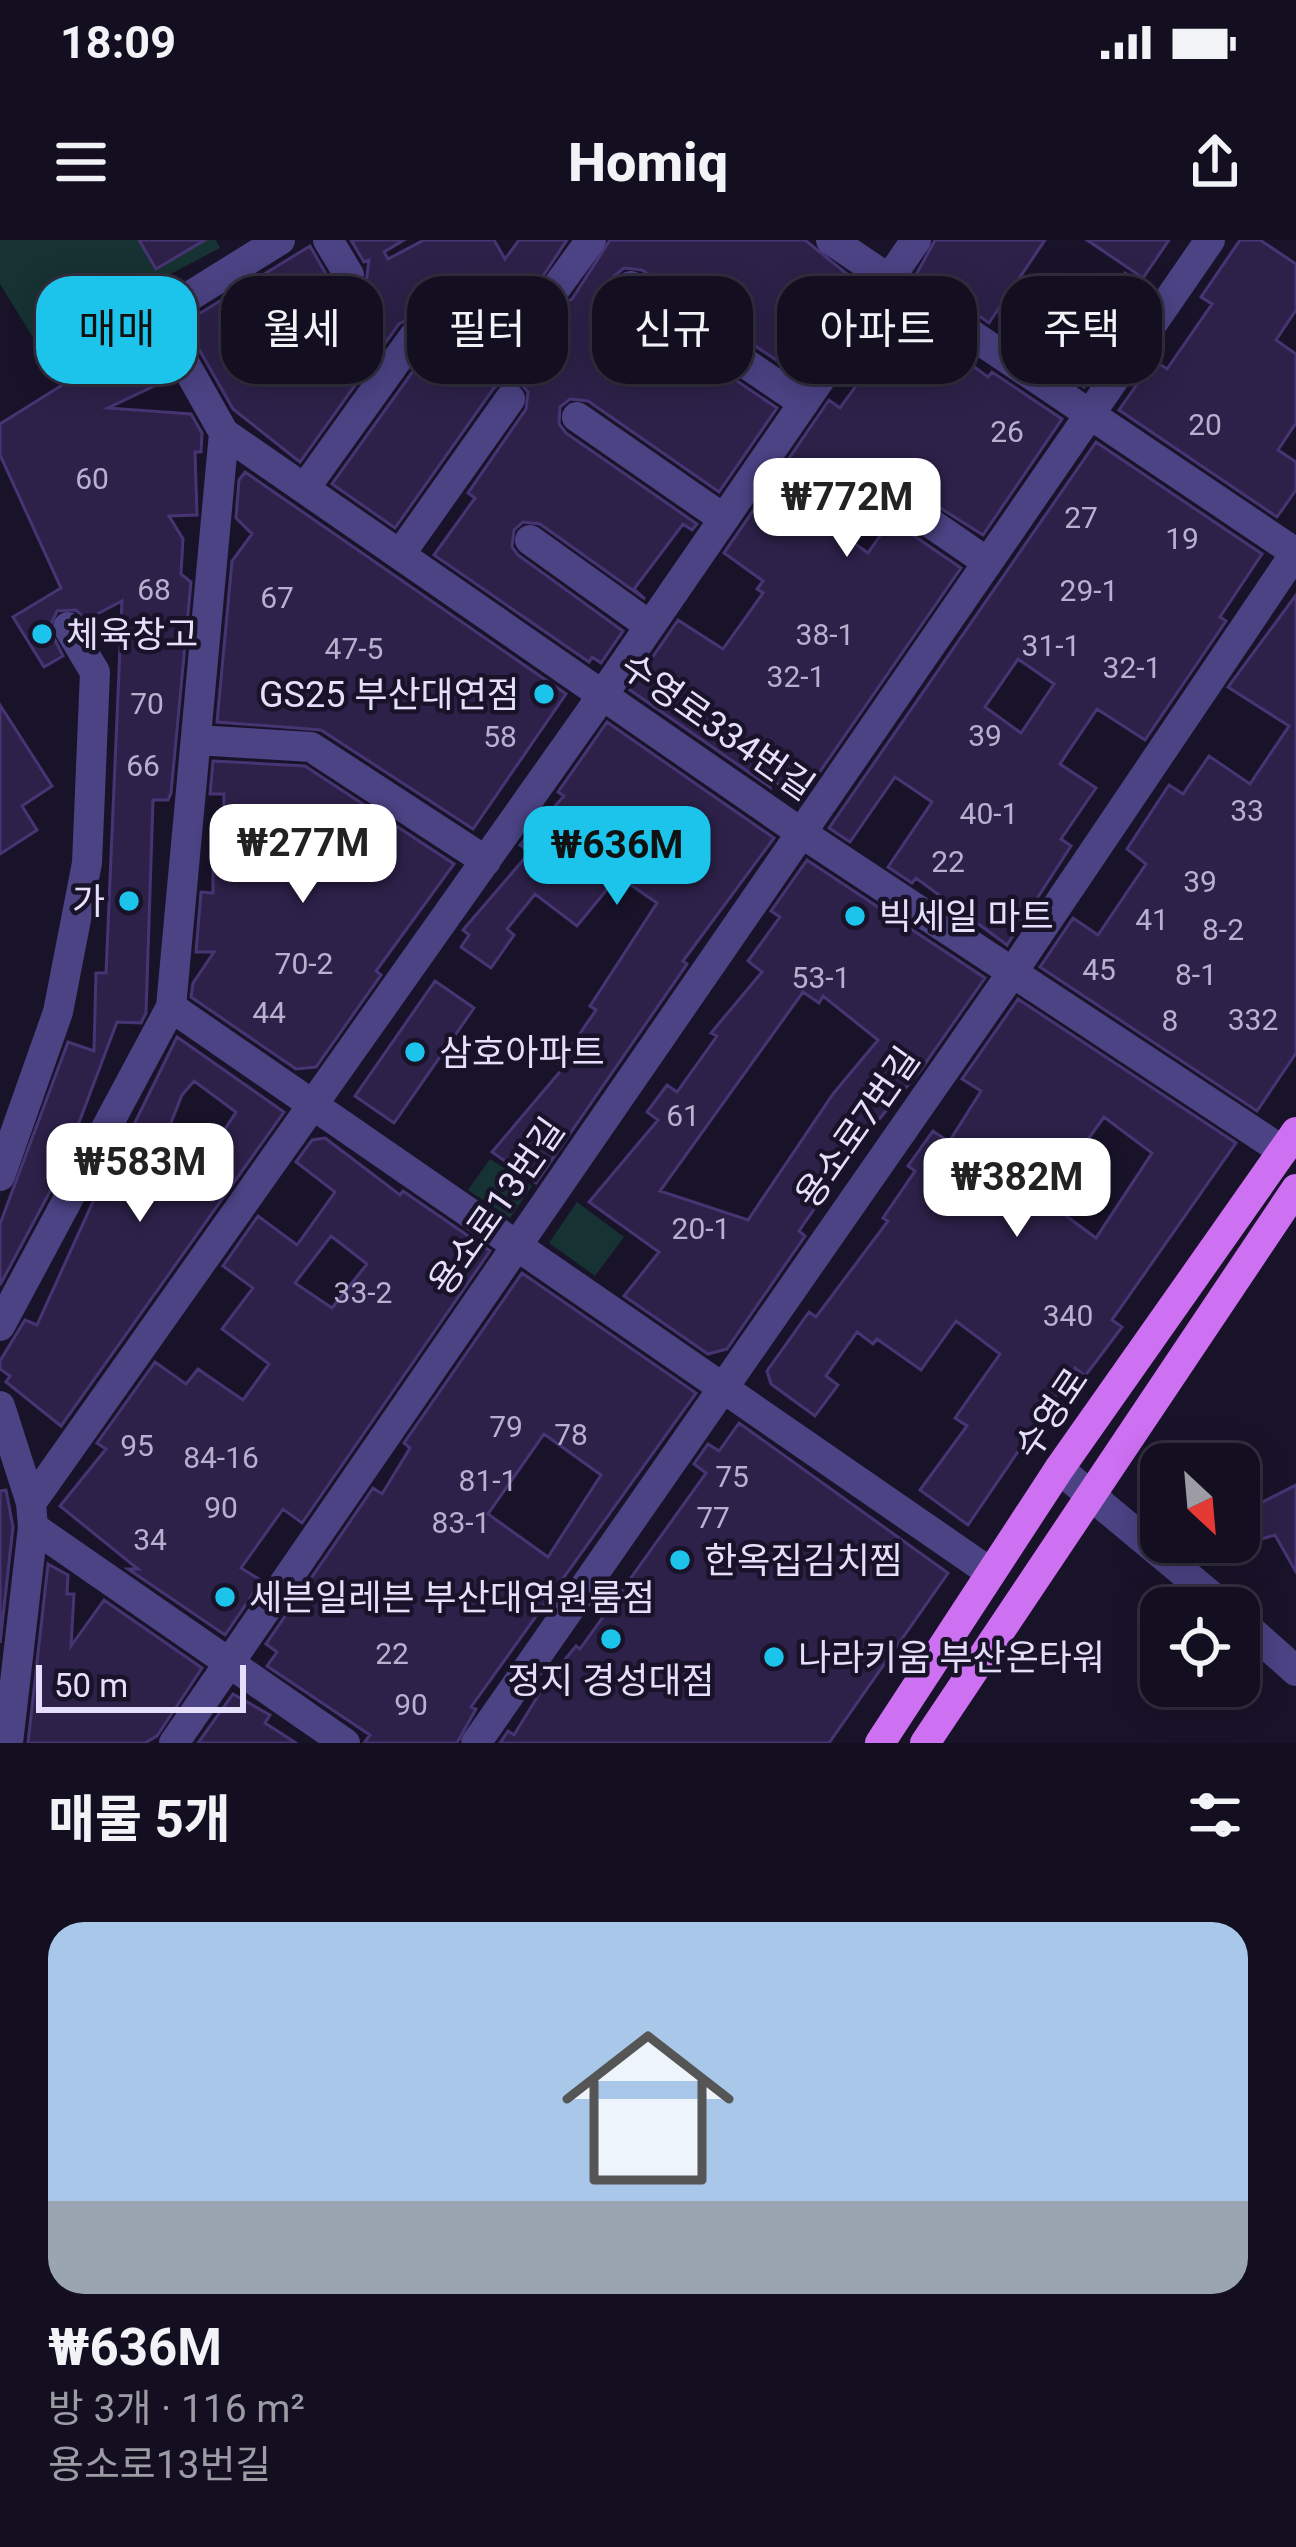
<!DOCTYPE html>
<html lang="ko">
<meta charset="utf-8">
<style>
:root{--surface:#130e20;--page:#1c1729;--text:#f1f3f6;--muted:#9d9ca5;--line:#322e3e;--accent:#1cc4eb}
body{margin:0;font-family:Roboto,"Noto Sans KR",sans-serif;background:var(--page);color:var(--text);height:100vh;display:flex;flex-direction:column;font-size:45px;white-space:nowrap}
*{box-sizing:border-box;margin:0}
p{font-size:39px;color:var(--muted)}
.icon{flex:none;width:66px;height:66px;fill:none;stroke:currentColor;stroke-width:2;stroke-linecap:round;stroke-linejoin:round}
.map{position:relative;height:1503px;overflow:hidden}
.side{display:flex;flex-direction:column;background:var(--surface);flex:1}
.side>*{flex:none}
.guide{position:absolute;left:36px;top:36px;width:1224px;height:108px;display:flex;gap:24px}
.needle{width:78px;rotate:154deg}
.fabs{position:absolute;left:1140px;top:1203px;display:grid;gap:24px}
.fabs a{display:grid;place-items:center;width:120px;height:120px;border-radius:24px;background:var(--surface);box-shadow:0 6px 30px #0003,0 0 0 3px var(--line);font-size:60px}
.scale{position:absolute;left:36px;bottom:30px;width:210px;box-sizing:border-box;padding-left:12px;border:6px solid #e5dffc;border-top:0;font-size:33px;line-height:42px;white-space:nowrap;color:#e5dffc;-webkit-text-stroke:9px #19132a;paint-order:stroke}
.price{position:absolute;translate:-50% -102px;padding:0 27px;border-radius:24px;background:#fff;color:#222;font-size:39px;line-height:78px;filter:drop-shadow(0 3px 6px #0008)}
.price::after{content:'';position:absolute;left:50%;top:72px;width:36px;height:27px;margin-left:-18px;background:inherit;clip-path:polygon(0 0,100% 0,50% 100%)}
.price.active{background:var(--accent);color:#111}
ul{padding:0;list-style:none}
li{display:grid;align-content:center;gap:24px;height:636px;padding:0 48px}
li+li{border-top:3px solid var(--line)}
li span{display:grid;place-items:center;height:372px;border-radius:36px;color:#555}
li>.icon{margin-inline-start:auto}
span .icon{width:216px;height:216px;fill:#fffc;stroke-width:1}
li b{font-size:51px}
h2{display:flex;justify-content:space-between;align-items:center;height:144px;padding:0 48px;font-size:51px}
.pill{padding:0 42px;border-radius:36px;background:var(--surface);box-shadow:0 6px 30px #0003,0 0 0 3px var(--line);font-size:42px;line-height:108px}
.pill.active{background:var(--accent);color:#111}
.status{display:flex;justify-content:space-between;align-items:center;height:84px;padding:0 60px;background:var(--surface);direction:ltr}
.status svg{height:33px;fill:currentColor}
header{display:flex;justify-content:space-between;align-items:center;height:156px;padding:0 48px;background:var(--surface);font-size:54px;font-weight:800}
.map>svg:first-child{display:block}
.green{fill:#173233}
.building{fill:#2d2149;stroke:#473573;stroke-width:3;fill-rule:evenodd}
.lines{fill:none;stroke-linecap:round;stroke-linejoin:round}
.minor{stroke:#4b4384;stroke-width:30}
.major{stroke:#cd70f2;stroke-width:30}
.poi-dot{fill:#1cc4eb;stroke:#19132a;stroke-width:4.5}
.labels{text-anchor:middle;stroke-width:9;stroke-linejoin:round;paint-order:stroke}
.number-label{font-size:30px;fill:#b7b0cf}
.poi-label{font-size:36px;fill:#e5dffc;stroke:#19132a;text-anchor:start}
.street-label{font-size:36px;fill:#e5dffc;stroke:#19132a}
</style>
<div class="status"><b>18:09</b><svg viewBox="0 0 49 12"><path d="M0 12V9h3v3zM5 12V6h3v6zM10 12V3h3v9zM15 12V0h3v12zM26 1h20v11H26zM47 4h2v5h-2z"/></svg></div>
<header><svg class="icon" aria-label="menu" viewBox="0 0 24 24"><path d="M4 6h16M4 12h16M4 18h16"/></svg>Homiq<svg class="icon" aria-label="share" viewBox="0 0 24 24"><path d="M12 15V3M7 8l5-5 5 5M5 13v7h14v-7"/></svg></header>
<div class="map">
<svg width="1296" height="1503" viewBox="0 0 1296 1503">
<rect width="100%" height="100%" fill="#19132a"/>
<path class="green" d="M0,0H216L220,8L37,104L0,44Z
M490,919L532,946L510,978L468,950Z
M577,962L624,997L595,1036L549,1003Z"/>
<path class="building" d="M139,0H205L156,29Z
M351,0H404L384,12L388,19L424,0H494L505,19L519,0H567L537,45L539,57L555,67L572,59L610,0H805L847,34L811,84L823,93L794,132L642,30L624,28L614,36L613,53L620,62L777,168L719,252L588,161L570,159L560,167L559,184L566,193L697,284L692,290L683,284L634,349L645,359L540,284L523,282L514,290L512,307L518,315L623,391L601,423L592,417L589,422L434,315L475,258L468,253L526,169L528,152L520,143L503,141L494,148L395,288L332,244L431,106L434,96L427,80L416,76L399,84L300,222L233,169L184,83L310,6L330,41L248,87L254,98L234,110L280,142L345,53L358,52L366,43L369,20L364,22Z
M935,0H1045L989,83L917,33Z
M1087,0H1169L1143,38Z
M1240,0H1260L1296,24V70L1276,100L1296,114V183L1278,210L1296,222V250L1277,277L1119,170L1154,120L1167,129L1212,64L1201,57Z
M1125,33L1149,49L1084,147L1059,130Z
M906,77L988,137L992,132L1062,179L983,295L891,237L873,251L861,243L830,286L868,313L891,280L961,328L801,559L768,537L770,547L630,450L678,380L723,409L763,353L757,349L763,341L724,313L829,160L840,168Z
M145,93L171,138L108,168L191,174L202,193L201,212H195L197,275L169,276L183,299L181,334L191,342L171,553L168,560H153L146,773L141,783L117,782L60,933L0,1045V984L68,802L94,811L96,733H106L122,361L86,380L76,370L57,371L49,388L63,416L44,427L13,377L61,348L0,215V184Z
M1096,202L1262,314L1220,377L1226,381L1145,500L1097,469L1060,524L1096,548L1061,599L1071,606L1007,705L916,638L912,643L888,627L932,562L895,537L850,602L829,588ZM1018,419L1054,444L1021,493L985,467Z
M245,232L566,454L473,589L321,490L217,482L232,321L252,294L236,278L239,240Z
M1296,355V813L1257,871L1040,727L1073,678L1098,695L1146,624L1127,609L1169,545L1183,554L1209,516L1250,544L1289,486L1228,447Z
M0,465L52,546L22,566L37,590L0,614Z
M607,482L774,598L683,721L687,724L536,943L492,912L564,827L559,824L596,770L590,766L657,663L618,636L577,686L535,654L507,689L514,695L491,728L461,707L469,695L463,690L530,612L520,605L564,556L558,552Z
M213,521L305,526L454,624L376,731L381,735L316,827L296,829L191,757L193,743L214,712H196L201,652L213,653V600H223L224,554H210Z
M807,620L985,738L920,831L864,897L799,991L805,996L727,1109L708,1114L624,1056L659,1012L589,962L658,880L647,872L667,845L677,852L717,796L711,793L762,732L748,721L780,677L771,671ZM803,752L819,763L823,756L878,800L833,854L748,980L660,951Z
M435,741L474,768L394,883L355,856Z
M1018,759L1236,903L1112,1080L1122,1087L1085,1136L1075,1128L968,1285L920,1250L967,1186L955,1178L1000,1114L956,1081L921,1130L877,1099L873,1104L857,1092L826,1136L838,1145L815,1176L771,1144L767,1131L809,1072L816,1077L888,981L883,978L915,931L908,926L933,891L949,902L981,851L962,839ZM1104,877L1152,913L1096,998L1050,964L1072,929L1068,927Z
M177,797L284,872L61,1186L6,1142L10,1136L0,1129V1121L25,1080L37,1085L115,913L119,915ZM194,841L236,872L198,931L161,908L182,855Z
M325,898L400,955L403,951L490,1011L302,1283L283,1269L241,1328L262,1341L225,1395L128,1329H138L60,1266L106,1209L97,1203L155,1122L186,1144L198,1129L243,1160L269,1124L222,1089L253,1048L223,1026L258,976L297,1005L335,952L296,922L312,900ZM331,996L367,1024L332,1068L295,1043Z
M522,1033L696,1153L471,1467L476,1469L457,1503H364L370,1495L267,1426L277,1412L266,1404L373,1248L382,1254L410,1208L404,1203ZM544,1194L601,1235L548,1317L488,1274Z
M739,1183L948,1333L829,1503H500L508,1491L514,1495L547,1441L576,1406L580,1409L706,1233L694,1224L708,1204L719,1211Z
M1296,1245V1332L1275,1295L1239,1306V1274Z
M6,1250L13,1287L0,1403V1251Z
M48,1324L68,1335L67,1354H74L71,1406L104,1360L202,1428L157,1496L145,1503H28Z
M233,1454L270,1475L265,1483L296,1503H198Z"/>
<g class="lines">
<path class="minor" d="M280,0L158,76L224,193L800,592L1283,911
M328,0L349,35
M831,0L1296,313
M631,46L804,163
M556,48L591,0
M577,177L724,279
M305,248L415,95
M891,256L987,322
M530,300L650,386
M401,313L510,159
M196,500L311,507L486,621
M171,767L991,1333
M0,936L58,772L87,623L95,432L68,387
M0,1086L171,767L224,193
M0,1166L31,1263L33,1287L8,1503
M1059,1229L1226,1368
M31,1263L604,453L916,0
M33,1287L345,1503
M1239,1380L1296,1431
M174,1503L1210,0
M476,1503L1012,733L1296,312"/>
<path class="major" d="M880,1503L1059,1229L1296,892
M925,1503L1296,949"/>
</g>
<g class="poi-dot">
<circle cx="42" cy="394" r="12"/>
<circle cx="544" cy="454" r="12"/>
<circle cx="129" cy="661" r="12"/>
<circle cx="855" cy="676" r="12"/>
<circle cx="415" cy="812" r="12"/>
<circle cx="680" cy="1320" r="12"/>
<circle cx="225" cy="1357" r="12"/>
<circle cx="611" cy="1399" r="12"/>
<circle cx="774" cy="1417" r="12"/>
</g>
<g class="labels">
<g class="number-label">
<text x="1205" y="195">20</text>
<text x="1007" y="202">26</text>
<text x="92" y="249">60</text>
<text x="1081" y="288">27</text>
<text x="1182" y="309">19</text>
<text x="154" y="360">68</text>
<text x="1089" y="361">29-1</text>
<text x="277" y="368">67</text>
<text x="825" y="405">38-1</text>
<text x="1051" y="416">31-1</text>
<text x="354" y="419">47-5</text>
<text x="1132" y="438">32-1</text>
<text x="796" y="447">32-1</text>
<text x="147" y="474">70</text>
<text x="985" y="506">39</text>
<text x="500" y="507">58</text>
<text x="143" y="536">66</text>
<text x="1247" y="581">33</text>
<text x="989" y="584">40-1</text>
<text x="948" y="632">22</text>
<text x="1200" y="652">39</text>
<text x="1152" y="690">41</text>
<text x="1223" y="700">8-2</text>
<text x="304" y="734">70-2</text>
<text x="1099" y="740">45</text>
<text x="1196" y="745">8-1</text>
<text x="821" y="748">53-1</text>
<text x="269" y="783">44</text>
<text x="1253" y="790">332</text>
<text x="1170" y="791">8</text>
<text x="683" y="886">61</text>
<text x="701" y="999">20-1</text>
<text x="363" y="1063">33-2</text>
<text x="1068" y="1086">340</text>
<text x="506" y="1197">79</text>
<text x="571" y="1205">78</text>
<text x="137" y="1216">95</text>
<text x="221" y="1228">84-16</text>
<text x="732" y="1247">75</text>
<text x="488" y="1251">81-1</text>
<text x="221" y="1278">90</text>
<text x="713" y="1288">77</text>
<text x="461" y="1293">83-1</text>
<text x="150" y="1310">34</text>
<text x="392" y="1424">22</text>
<text x="411" y="1475">90</text>
</g>
<g class="poi-label">
<text x="66" y="407">체육창고</text>
<text x="520" y="467" text-anchor="end">GS25 부산대연점</text>
<text x="105" y="674" text-anchor="end">가</text>
<text x="879" y="689">빅세일 마트</text>
<text x="439" y="825">삼호아파트</text>
<text x="704" y="1333">한옥집김치찜</text>
<text x="249" y="1370">세븐일레븐 부산대연원룸점</text>
<text x="798" y="1430">나라키움 부산온타워</text>
<text x="611" y="1453" text-anchor="middle">정지 경성대점</text>
</g>
<g class="street-label">
<text transform="translate(718 486) rotate(35)" y="13">수영로334번길</text>
<text transform="translate(857 887) rotate(-55)" y="13">용소로7번길</text>
<text transform="translate(496 966) rotate(-55)" y="13">용소로13번길</text>
<text transform="translate(1051 1173) rotate(-56)" y="13">수영로</text>
</g>
</g>
</svg>
<div class="fabs">
<a><svg class="needle" viewBox="-14 -14 28 28"><path d="M0-13l5 13h-10z" fill="#e53935"/><path d="M0 13l5-13h-10z" fill="#9d9ca5"/></svg></a>
<a><svg class="icon" aria-label="locate" viewBox="0 0 24 24"><circle cx="12" cy="12" r="6"/><path d="M12 2v4M12 18v4M2 12h4M18 12h4"/></svg></a>
</div>
<div class="scale">50 m</div>
<b class="price" style="left:847px;top:320px">₩772M</b>
<b class="price" style="left:303px;top:666px">₩277M</b>
<b class="price active" style="left:617px;top:668px">₩636M</b>
<b class="price" style="left:140px;top:985px">₩583M</b>
<b class="price" style="left:1017px;top:1000px">₩382M</b>
<div class="guide">
<a class="pill active">매매</a>
<a class="pill">월세</a>
<a class="pill">필터</a>
<a class="pill">신규</a>
<a class="pill">아파트</a>
<a class="pill">주택</a>
</div>
</div>
<section class="side">
<h2>매물 5개<svg class="icon" aria-label="filters" viewBox="0 0 24 24"><path d="M4 7h16M4 17h16"/><circle cx="9" cy="7" r="2"/><circle cx="15" cy="17" r="2"/></svg></h2>
<ul>
<li><span style="background:linear-gradient(#a9c7e8 75%,#9aa5b1 0)"><svg class="icon" aria-label="home" viewBox="0 0 24 24"><path d="M3 11l9-7 9 7M6 9v11h12V9"/></svg></span><div><b>₩636M</b><p>방 3개 · 116 m²</p><p>용소로13번길</p></div></li>
</ul>
</section>
